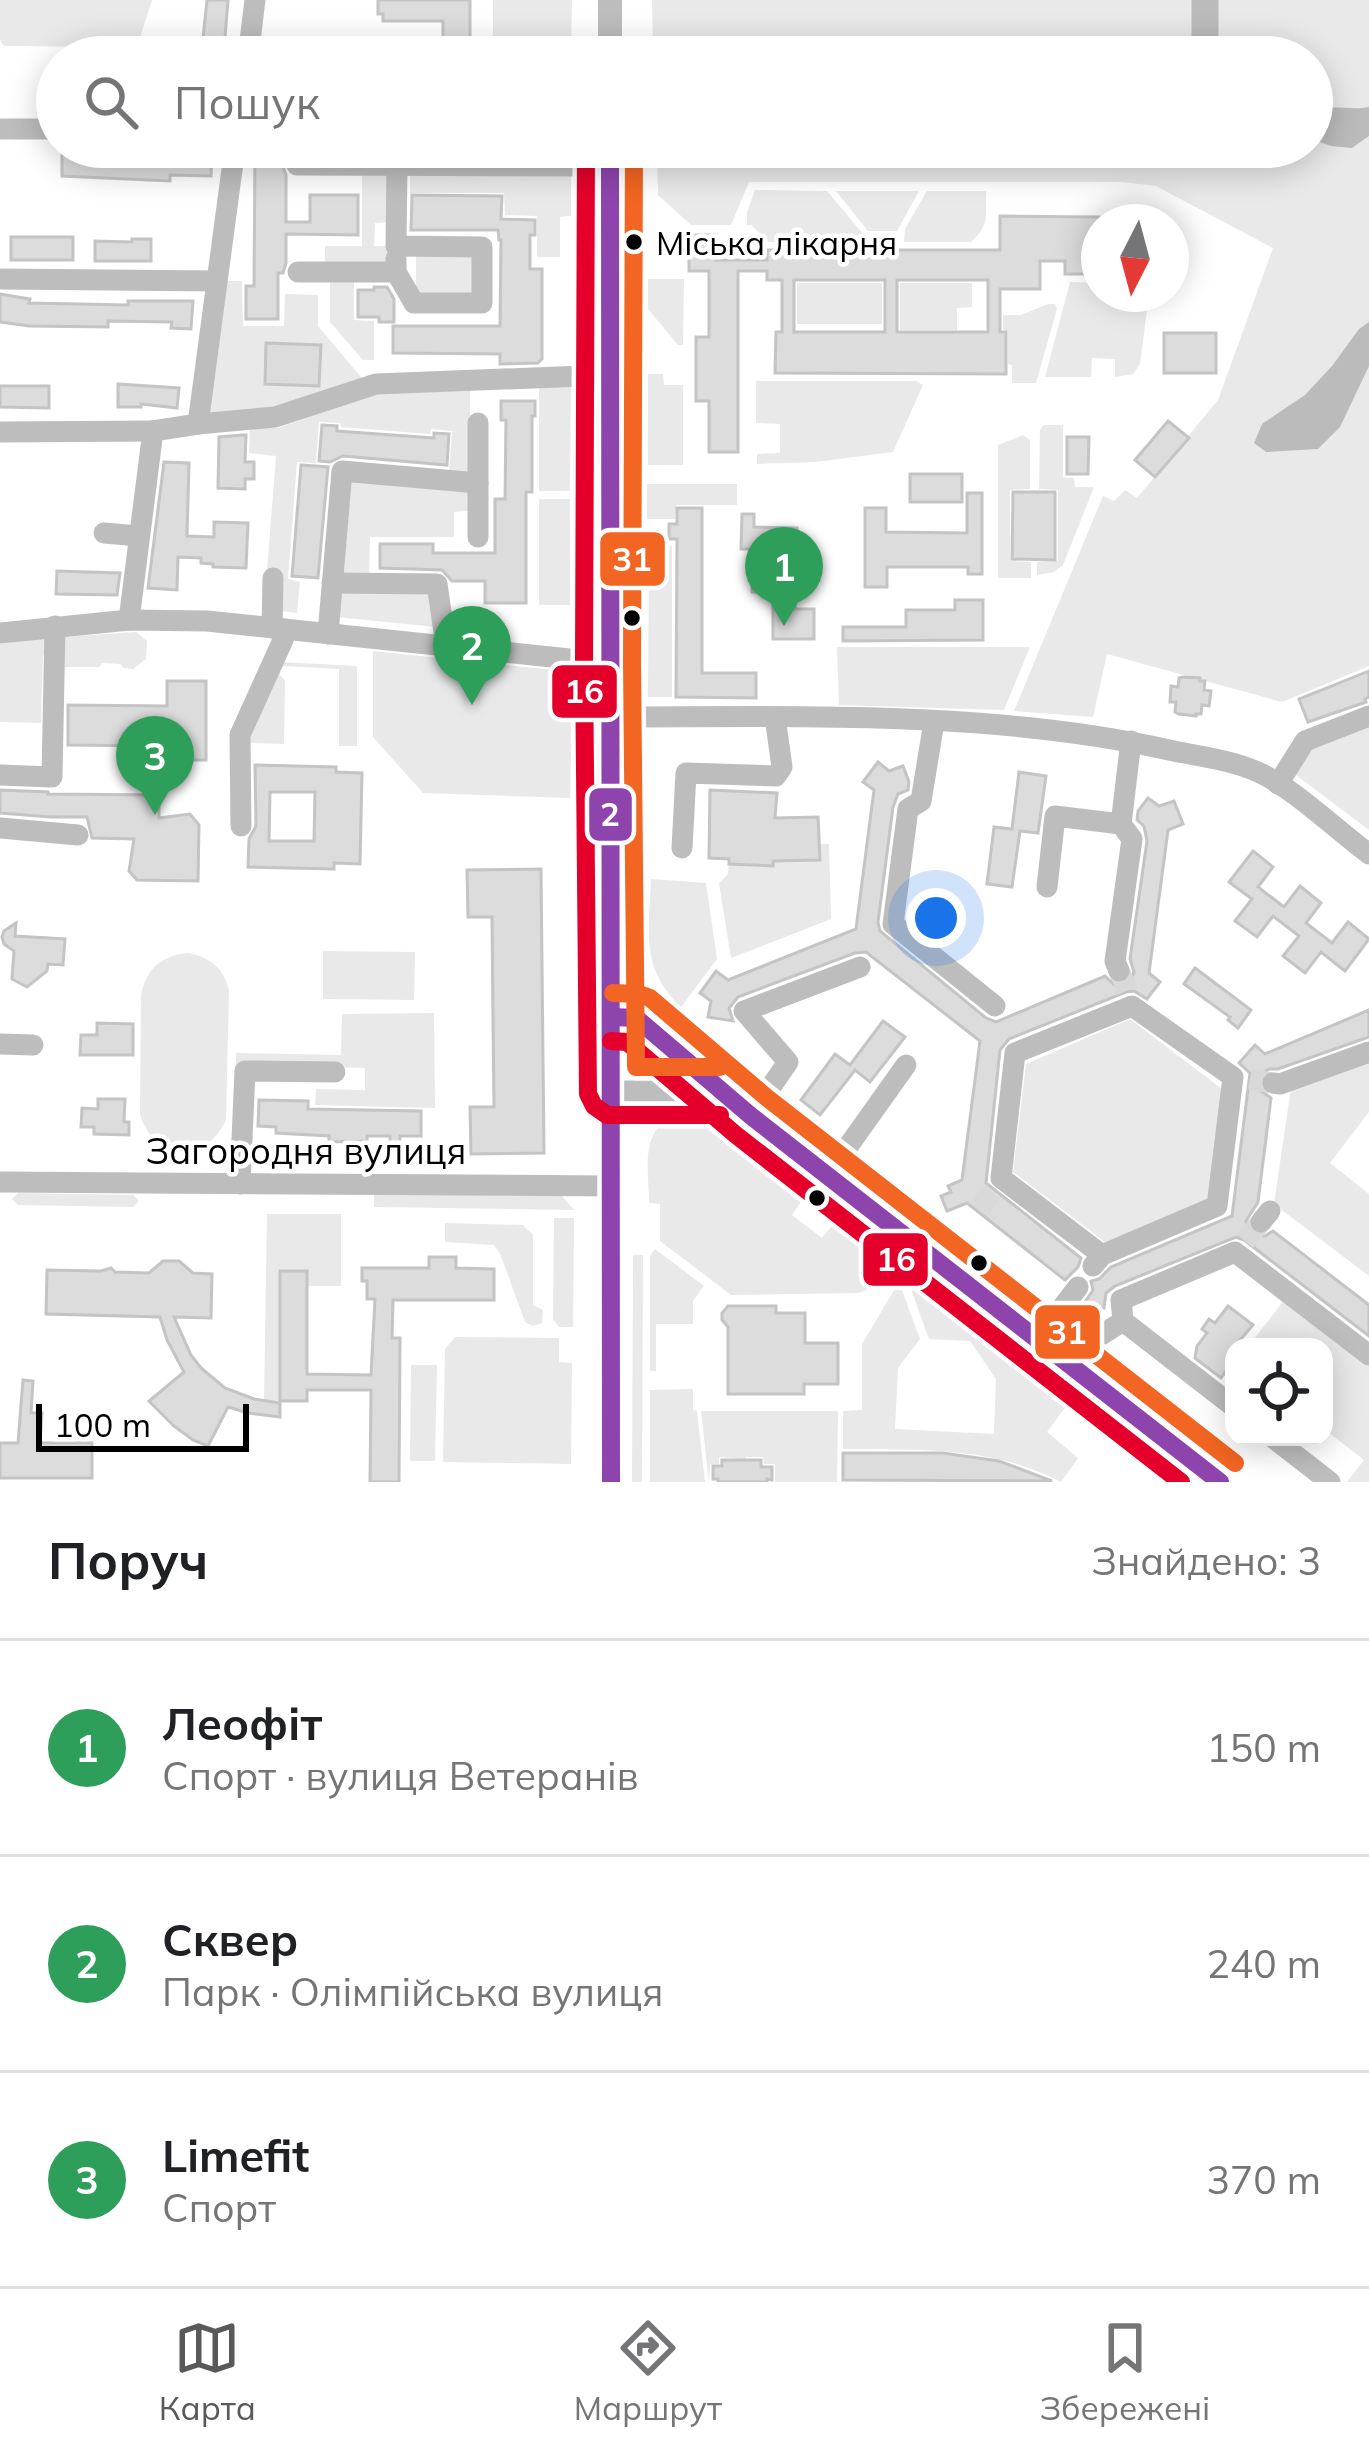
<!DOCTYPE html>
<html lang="uk">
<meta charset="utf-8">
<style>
:root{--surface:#fff;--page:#f6f6f6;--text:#202124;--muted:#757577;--line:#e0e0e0;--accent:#595959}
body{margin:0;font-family:Mulish,sans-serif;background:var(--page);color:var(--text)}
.controls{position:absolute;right:36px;bottom:36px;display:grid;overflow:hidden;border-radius:24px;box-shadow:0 6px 30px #0003}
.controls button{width:108px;height:108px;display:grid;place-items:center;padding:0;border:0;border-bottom:3px solid var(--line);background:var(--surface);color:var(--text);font:60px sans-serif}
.compass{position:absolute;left:1081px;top:204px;width:108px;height:108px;border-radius:50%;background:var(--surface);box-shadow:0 6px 30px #0003;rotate:186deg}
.scale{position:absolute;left:36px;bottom:30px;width:213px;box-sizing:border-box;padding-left:12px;border:6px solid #000;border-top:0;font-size:33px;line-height:42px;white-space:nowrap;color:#000;-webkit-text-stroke:9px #fff;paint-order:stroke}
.you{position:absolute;left:936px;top:918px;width:42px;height:42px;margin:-30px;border:9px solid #fff;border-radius:50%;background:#1a73e8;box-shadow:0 0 0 18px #1a73e833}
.badge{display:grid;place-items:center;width:78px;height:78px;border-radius:50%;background:var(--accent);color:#fff;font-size:39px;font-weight:700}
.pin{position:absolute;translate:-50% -99px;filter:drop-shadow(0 3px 6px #0008)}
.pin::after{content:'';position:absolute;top:63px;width:42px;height:36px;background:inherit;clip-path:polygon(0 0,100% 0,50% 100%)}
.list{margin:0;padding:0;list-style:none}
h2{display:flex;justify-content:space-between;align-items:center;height:156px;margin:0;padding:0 48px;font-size:51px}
h2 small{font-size:39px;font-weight:400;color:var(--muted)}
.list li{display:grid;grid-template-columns:78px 1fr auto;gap:36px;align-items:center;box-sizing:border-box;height:216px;padding:0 48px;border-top:3px solid var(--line)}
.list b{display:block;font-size:45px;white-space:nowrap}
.list p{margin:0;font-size:39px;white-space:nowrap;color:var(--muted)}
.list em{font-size:39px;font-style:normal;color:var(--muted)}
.icon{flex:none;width:66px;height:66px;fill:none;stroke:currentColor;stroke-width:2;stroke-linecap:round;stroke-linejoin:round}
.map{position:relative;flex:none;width:1369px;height:1482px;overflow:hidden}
.search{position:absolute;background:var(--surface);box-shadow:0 6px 30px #0003;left:36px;right:36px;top:36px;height:132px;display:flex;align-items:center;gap:30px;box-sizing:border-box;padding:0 42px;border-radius:66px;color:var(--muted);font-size:45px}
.sheet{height:804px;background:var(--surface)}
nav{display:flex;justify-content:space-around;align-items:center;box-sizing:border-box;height:168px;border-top:3px solid var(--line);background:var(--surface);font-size:33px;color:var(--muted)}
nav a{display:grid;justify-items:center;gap:6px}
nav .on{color:var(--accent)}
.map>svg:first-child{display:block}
.green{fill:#e9e9e9}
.water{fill:#bbb}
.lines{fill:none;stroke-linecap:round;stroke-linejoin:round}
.river{stroke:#bbb;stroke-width:27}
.building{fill:#dcdcdc;stroke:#c4c4c4;stroke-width:3;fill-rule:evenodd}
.minor-tunnel{stroke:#d9d9d9;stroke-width:21;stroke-dasharray:21 10;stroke-linecap:butt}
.minor{stroke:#bdbdbd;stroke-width:21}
.major{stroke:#bdbdbd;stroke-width:24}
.bus-1-casing{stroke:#fff;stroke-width:27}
.bus-2-casing{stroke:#fff;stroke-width:27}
.bus-3-casing{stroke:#fff;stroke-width:27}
.bus-1{stroke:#8e44ad;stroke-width:18}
.bus-2{stroke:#e4002b;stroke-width:18}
.bus-3{stroke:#f26522;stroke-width:18}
.bus-dot{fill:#000;stroke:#fff;stroke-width:4.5}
.labels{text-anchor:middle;stroke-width:9;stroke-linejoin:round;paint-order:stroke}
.bus-label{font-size:33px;fill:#000;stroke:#fff;text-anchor:start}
.street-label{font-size:36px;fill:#000;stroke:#fff}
.line-badge{stroke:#fff;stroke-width:4.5}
.badge-label{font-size:33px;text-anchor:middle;font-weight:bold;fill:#fff}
</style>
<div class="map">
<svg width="1369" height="1482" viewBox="0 0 1369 1482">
<rect width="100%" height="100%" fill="#fff"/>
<!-- green -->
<g class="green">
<path d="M0 0H152L137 47 4 46 0 40Z"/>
<path d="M493 0H572L571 57H493Z"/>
<path d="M652 0H1369V666L1282 702 1107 654 1093 717 1014 711 1103 496 1114 501 1125 490 1137 498 1218 400 1273 248 1156 186 1122 182H749L731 225H691L658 195 657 147H1312V57H653Z"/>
<path d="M303 147H498V159L303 158Z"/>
<path d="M362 169H390V222L375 223 374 246H390V266H325V246H362Z"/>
<path d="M410 172H571V216L560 217V257H537V216L505 215 504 193H410Z"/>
<path d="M755 190 827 191 869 241 769 242 751 225H747V212Z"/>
<path d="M836 191H919L897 231H868Z"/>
<path d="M927 191H986C986 215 990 225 971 242H904L905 229Z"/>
<rect x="416" y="253" width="58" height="41"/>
<path d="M330 278H354V320L374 321V360H363L330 322Z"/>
<path d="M648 279H684L683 345H678L648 309Z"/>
<path d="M223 281H242L243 326H284L285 294 318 295V326L365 382 275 411 205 417Z"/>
<path d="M1070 282 1099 283V294L1149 295 1140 364 1133 374 1115 377V359L1092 358 1091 377H1045Z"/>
<rect x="797" y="283" width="85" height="41"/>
<path d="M900 283H972V307L957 308V330H900Z"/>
<path d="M1048 304H1055L1057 309 1036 383H1012V365L1008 364V331L1003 330V315H1021Z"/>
<path d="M648 374H663L664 385H683V465H648Z"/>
<path d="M756 381H916L923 385 893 452 815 462 757 464V454L780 453V424L756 423Z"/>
<path d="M539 386H571L570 491H539Z"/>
<path d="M470 390V476L449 475 452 431 431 429 430 434 341 427 340 423 319 422 316 463 297 462 288 579 300 582 297 613 264 609 276 456 249 453 250 428H278L379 392Z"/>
<path d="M1044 425H1063V477L1074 478 1075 487H1094L1063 565 1054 572 1037 575V562L1058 561V490L1039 489 1040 430Z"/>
<path d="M1023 435 1030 440V489L1010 490V561L1031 562V578H998V445Z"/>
<path d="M351 479 468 489V511L454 512V537H370L369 577H343Z"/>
<path d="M647 484H737V505H676L675 519H647Z"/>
<rect x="539" y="499" width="31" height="106"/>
<path d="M649 546H672V697H648Z"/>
<path d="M342 588 431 591 436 627 336 617Z"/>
<path d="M136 632 147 641 146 659 133 669 124 668 120 664 102 663 99 667H57L64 637Z"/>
<path d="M45 638 49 653 43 655 41 723 0 722V644Z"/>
<path d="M837 647H1030L1004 710 839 705Z"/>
<path d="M373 651 573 672 570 798 423 793 373 737Z"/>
<path d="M280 662 357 666V746H339V669L282 666Z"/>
<path d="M277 671 285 681 284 744 247 743Z"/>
<path d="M1369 721V830L1292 772 1308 745Z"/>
<path d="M710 842 829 844 831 919 731 958 719 883 728 874 729 860 709 858Z"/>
<path d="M651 879 706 883 717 959 681 1007C640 967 649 932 651 879Z"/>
<path d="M323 951 415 952 414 1000 323 999Z"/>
<path d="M188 953C210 957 223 968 229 990L226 1119C208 1164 153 1161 140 1114L141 995C146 969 162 955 188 953Z"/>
<path d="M434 1013 435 1108 315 1105 316 1089 365 1090V1068L236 1065V1053L341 1055 342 1014Z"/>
<path d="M1130 1019 1222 1089 1210 1201 1105 1242 1013 1172 1026 1064Z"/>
<path d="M1369 1057V1112L1330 1163 1369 1194V1276L1274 1204 1291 1088Z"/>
<path d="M669 1119H691L700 1124 803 1199 792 1215 822 1238 834 1223 892 1269 880 1285 858 1293 731 1295 660 1241V1204L649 1203C649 1174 640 1134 669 1119Z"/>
<path d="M18 1193 133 1195 139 1201 133 1207 18 1205 12 1199Z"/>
<path d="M374 1194 562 1196 574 1210 374 1207Z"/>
<path d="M267 1214H341V1286H307V1271H280V1401L264 1400Z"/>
<path d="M554 1218H574L573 1327H559L553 1319Z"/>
<path d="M445 1223 523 1225 533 1235V1305L543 1310 542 1323 533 1326 525 1322 501 1256 494 1245 445 1242Z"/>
<path d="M655 1249 704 1286 693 1301V1324H656V1371H650V1256Z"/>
<path d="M633 1255H643L642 1482H632Z"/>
<path d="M910 1262 1192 1482H1177L904 1269Z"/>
<path d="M908 1281 1067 1405 1047 1432 1078 1458 1061 1482C994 1446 918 1450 843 1449V1411L862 1410V1344L899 1282 920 1339 898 1368 895 1429 994 1434 996 1379 970 1341 929 1339Z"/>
<path d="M1285 1299 1369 1365V1482H1347L1364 1460 1324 1429V1347H1248Z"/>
<path d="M455 1337 559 1338V1362L572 1363 571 1464 443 1462 445 1349Z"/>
<path d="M1092 1347 1236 1458 1227 1469 1086 1361Z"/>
<path d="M411 1365H437L435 1461H410Z"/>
<path d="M693 1389V1410L697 1411 705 1482H650V1390Z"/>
<path d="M701 1411H838L837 1482H775V1464H764L763 1457H746L745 1459 719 1457V1464H710L709 1482Z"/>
</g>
<!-- water -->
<g class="water">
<path d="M1369 107V136L1352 148 1331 146 1312 139V112C1328 103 1351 111 1369 107Z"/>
<path d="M1369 322V366L1340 427 1318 449 1266 452 1254 443 1262 424 1305 395 1332 366 1359 329Z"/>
</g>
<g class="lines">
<!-- river -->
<path class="river" d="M1205 0V57"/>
</g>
<!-- building -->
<g class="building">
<path d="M207 0H228L224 50 202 48Z"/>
<path d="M378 0H470V57H443V21H383V14H378Z"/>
<path d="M255 147H286L282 164 286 175V222H310V195H358V235L286 234V263L283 273H278V319H246V286H254Z"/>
<path d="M62 152 212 155 211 176 170 175V181L62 176Z"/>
<path d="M412 195 502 196 501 219 535 220V235H530V269H542V359L538 363 500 364V354L393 353V326H500L501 240H499L498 230H411Z"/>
<path d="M1000 216 1099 217V274H1065V261H1040V289H1000V332H1006V374L775 373 776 332H782V280H767V271H738V452H709V401H696V337H709V271H689V235H716V260H767V250H1000ZM794 280H885V332H794ZM897 280H988V332H897Z"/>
<rect x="11" y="237" width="62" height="23"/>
<path d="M132 239H151V261H95V241L132 242Z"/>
<path d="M374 287H387L394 299V322H379V317H358V290H374Z"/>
<path d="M0 294 30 299 29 303 128 305V301H193L191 329 171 328 172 322 108 321V327L29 326 0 322Z"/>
<rect x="1164" y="333" width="52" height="40"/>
<path d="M266 343 321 345 319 386 265 384Z"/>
<path d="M118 384 179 388 177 408 141 404V407H118Z"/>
<path d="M0 386H49V408L0 407Z"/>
<path d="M501 401H535V416H532V492H526V603H485V581H452L442 570 380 568V544H433V553H495V499H505L506 420H501Z"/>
<path d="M1168 421 1189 438 1155 477 1135 460Z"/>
<path d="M322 425 337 426V431L434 438V433L449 434 447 465 343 456 330 462 319 461Z"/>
<path d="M243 435H246L245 462H254V479H245V489L218 488 219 437Z"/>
<path d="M1067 437H1089L1088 474H1067Z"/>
<path d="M164 462 189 463 187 536 214 537V522L248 523 246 568 213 567V564L201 563V558L178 557 177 590 148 588Z"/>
<path d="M301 465 328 467 318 578 292 576Z"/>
<rect x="910" y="474" width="52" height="28"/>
<path d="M1013 492H1055V560L1012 559Z"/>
<path d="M967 493H982V574H968V567H887V587H865V508H886V532L967 533Z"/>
<path d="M677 508H702V673H756V698L676 697 677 539H669V524H677Z"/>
<path d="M742 514H754V527L797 528 795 609H814V639H773V593L752 592 753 549H741Z"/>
<path d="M57 571 120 573 117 595 56 594Z"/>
<path d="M955 600H983V640L843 641V627H906V610H955Z"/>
<path d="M1369 671V697L1365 699 1366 702 1308 722 1299 699Z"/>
<path d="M1183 677 1200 678V681H1205L1204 690 1211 691 1209 706 1202 705 1201 714H1196V716L1179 714 1175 712 1176 702H1170L1171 686 1178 687 1179 678Z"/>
<path d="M167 681H206V760H149V746L68 745V705L167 706Z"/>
<path d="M878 762 889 771 903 766 909 782 908 790 898 794 893 807 878 922 880 931 986 1018 996 1022 1105 976 1116 986 1130 981 1134 972 1130 959 1147 841 1144 826 1137 820 1138 811 1148 798 1159 806 1174 801 1183 824 1168 830 1149 973 1160 982 1147 999 1134 991 1126 992 1009 1039 1000 1050 986 1183 1081 1258 1078 1267 1065 1280 967 1203 947 1211 941 1196 951 1192 948 1186 962 1180 980 1041 866 952 855 953 738 997 729 1008 733 1021 708 1017 711 1001 700 993 716 971 728 980 856 929 874 790 863 782Z"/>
<path d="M255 765 336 767V772L362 773 360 864 334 863V869L248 867 249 839 256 826ZM270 792H315L314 841H269Z"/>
<path d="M1019 772 1046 776 1038 833 1020 831 1012 887 987 884 994 827 1012 829Z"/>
<path d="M0 790 48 792V794L159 795V818L190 814 199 825 198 881 137 880 129 871 134 839 92 838 87 817H50L0 813Z"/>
<path d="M710 790 777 793 775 818 818 817 820 860 773 861V866L729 864V859L709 858Z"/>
<path d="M1253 851 1273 867 1258 887 1284 907 1300 886 1321 903 1306 923 1332 943 1348 922 1369 939 1345 971 1321 952 1305 973 1283 956 1299 936 1273 916 1257 937 1235 921 1252 899 1229 882Z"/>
<path d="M541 869 544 1153 471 1154 470 1107H494L493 1019 492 917H468L467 870Z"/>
<path d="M16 923 15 936 65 939 63 965 48 964 47 971 27 987 12 979 14 951 4 944 2 937 4 931Z"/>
<path d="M1195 968 1251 1010 1238 1028 1228 1020 1230 1017 1184 984Z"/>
<path d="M1369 1010V1037L1278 1069H1269L1261 1075 1260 1090 1271 1098 1258 1202 1246 1221 1252 1234 1265 1236 1273 1231 1369 1305V1336L1244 1240 1236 1237 1115 1286 1106 1293 1104 1308 1083 1305 1093 1290 1091 1281 1099 1279 1111 1267 1232 1216 1250 1073 1239 1063 1255 1045 1265 1054Z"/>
<path d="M883 1021 905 1037 870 1082 855 1070 820 1115 801 1100 835 1054 850 1065Z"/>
<path d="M97 1023 133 1024V1055H80L81 1035H97Z"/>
<path d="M98 1099H125L124 1122H129V1135L94 1134V1127H81L82 1108 98 1109Z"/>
<path d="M259 1100 308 1101V1109L421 1111V1136H400L399 1159H389L390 1136H367V1141L329 1142V1136L276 1133V1127L258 1126Z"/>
<path d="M429 1257H456V1268L494 1269V1300H393L392 1338H400L399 1482H370L371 1390H307V1401H280V1271H307V1374L371 1375 375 1299H367V1281H362V1268H429Z"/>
<path d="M163 1261H179L193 1273 212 1274 211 1318 174 1317 191 1355 201 1368 225 1388 254 1399 280 1403V1417L248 1413 228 1407 208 1446 193 1440 174 1426 149 1401 184 1372 167 1340 160 1317 46 1314 47 1270 101 1271 111 1268 115 1272 149 1273Z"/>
<path d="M728 1306H776V1313H805V1343H838V1384H804V1394H728V1327L722 1320V1313Z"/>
<path d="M1228 1306 1253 1325 1234 1347 1229 1356 1234 1361 1221 1378 1195 1358 1197 1346 1207 1333 1202 1329 1209 1319 1215 1323Z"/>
<path d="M23 1380 33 1381 31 1413H42L40 1443H92V1478H0V1443H18Z"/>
<path d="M843 1453H943L999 1461 1052 1481 843 1480Z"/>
<path d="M722 1460H761V1467H772V1480L767 1479V1482H718V1479H713V1466H722Z"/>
</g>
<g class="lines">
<!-- minor-tunnel -->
<g class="minor-tunnel">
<path d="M1119 971 1129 993"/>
<path d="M1250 1079 1273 1083"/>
<path d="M979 1209 994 1189"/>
<path d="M1245 1241 1261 1222"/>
</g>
<!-- minor -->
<g class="minor">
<path d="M248 57 255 0"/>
<path d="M0 129H57"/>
<path d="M297 165 610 166"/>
<path d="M298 272H396V259"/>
<path d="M396 272 414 303H482V247L396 246 397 165"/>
<path d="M0 279 217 281"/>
<path d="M198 424 275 417 376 384 609 375"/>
<path d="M0 432 153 431"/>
<path d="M104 533 139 536"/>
<path d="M478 537V423"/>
<path d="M332 583 437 584 446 646"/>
<path d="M129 620 153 431 198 424 235 147"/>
<path d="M272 628 273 578"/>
<path d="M0 633 129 620 207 621 608 663"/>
<path d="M328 634 342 471 478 483"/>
<path d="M609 717C791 717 992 710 1169 750 1198 756 1231 760 1258 772 1292 787 1338 831 1369 854"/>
<path d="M934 722 921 801 908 809 893 924 995 1006"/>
<path d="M0 775 52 777 55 626"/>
<path d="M1278 784 1305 741 1369 716"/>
<path d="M241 826 240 735 283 640 284 629"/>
<path d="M0 828 78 835"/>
<path d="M682 848 686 773 776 776 782 767 775 717"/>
<path d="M1047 887 1055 816 1121 824"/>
<path d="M1119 971 1115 961 1132 839 1121 824 1131 741"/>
<path d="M612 1017 636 1018 751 1116 1220 1482"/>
<path d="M0 1044 33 1045"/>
<path d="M1273 1083 1280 1084 1369 1052"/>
<path d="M612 1091H720"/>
<path d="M751 1116 788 1062 744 1011 860 967"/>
<path d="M827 1176 906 1065"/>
<path d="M0 1182 612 1186"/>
<path d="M240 1184 245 1071 335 1072"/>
<path d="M1261 1222 1270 1211"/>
<path d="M1093 1266 1102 1255 1217 1206 1233 1077 1132 1006 1015 1053 1001 1178 1102 1255"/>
<path d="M1123 1321 1234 1407"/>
<path d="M1038 1339 1078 1287"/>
<path d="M1072 1366 1092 1341 1123 1321 1121 1300 1235 1252 1369 1355"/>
<path d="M1272 1437 1330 1482"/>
</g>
<!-- major -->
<g class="major">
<path d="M610 57V0"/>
<path d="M610 147 611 1482"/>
</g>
<defs>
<g id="bus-1">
<path d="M610 147 611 1482"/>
<path d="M612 1017 636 1018 751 1116 1220 1482"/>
</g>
<g id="bus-2">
<path d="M586 147 584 663 588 1094 594 1106 607 1115H720"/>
<path d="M611 1041 627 1042 736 1135 1181 1482"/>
</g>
<g id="bus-3">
<path d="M634 147 632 663 636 1067H720"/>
<path d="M613 993 639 994 650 998 766 1097 1235 1463"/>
</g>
</defs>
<!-- bus-1 casing -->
<use href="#bus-1" class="bus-1-casing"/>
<!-- bus-2 casing -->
<use href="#bus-2" class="bus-2-casing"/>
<!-- bus-3 casing -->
<use href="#bus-3" class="bus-3-casing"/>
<!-- bus-1 -->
<use href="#bus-1" class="bus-1"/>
<!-- bus-2 -->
<use href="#bus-2" class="bus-2"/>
<!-- bus-3 -->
<use href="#bus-3" class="bus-3"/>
</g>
<!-- markers -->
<g class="bus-dot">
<circle cx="634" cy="242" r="10"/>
<circle cx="632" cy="618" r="10"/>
<circle cx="817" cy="1198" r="10"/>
<circle cx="979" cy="1263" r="10"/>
</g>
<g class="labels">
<!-- bus labels -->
<g class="bus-label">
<text x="656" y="255">Міська лікарня</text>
</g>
<!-- street labels -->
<g class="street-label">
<text x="306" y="1164">Загородня вулиця</text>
</g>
</g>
<g class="line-badge">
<rect x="598" y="530" width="69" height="58" rx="12" fill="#f26522"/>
<rect x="550" y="663" width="69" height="57" rx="12" fill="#e4002b"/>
<rect x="587" y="786" width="47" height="57" rx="12" fill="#8e44ad"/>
<rect x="861" y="1231" width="69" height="57" rx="12" fill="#e4002b"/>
<rect x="1033" y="1303" width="69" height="58" rx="12" fill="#f26522"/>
</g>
<g class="badge-label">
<text x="632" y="571">31</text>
<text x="584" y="703">16</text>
<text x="610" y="826">2</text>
<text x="896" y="1271">16</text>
<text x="1067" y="1344">31</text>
</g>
</svg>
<div class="controls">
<button><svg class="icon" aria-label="locate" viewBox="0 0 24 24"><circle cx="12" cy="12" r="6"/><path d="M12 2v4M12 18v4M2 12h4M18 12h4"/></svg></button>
</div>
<svg class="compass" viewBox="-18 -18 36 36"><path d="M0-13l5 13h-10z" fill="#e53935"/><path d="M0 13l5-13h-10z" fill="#757577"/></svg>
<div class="scale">100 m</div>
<div class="you"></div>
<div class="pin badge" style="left:784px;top:626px;background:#2e9e5b">1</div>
<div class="pin badge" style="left:472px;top:705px;background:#2e9e5b">2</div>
<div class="pin badge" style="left:155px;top:815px;background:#2e9e5b">3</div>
<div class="search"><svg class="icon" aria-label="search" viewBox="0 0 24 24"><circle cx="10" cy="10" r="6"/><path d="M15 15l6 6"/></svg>Пошук</div>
</div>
<section class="sheet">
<h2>Поруч<small>Знайдено: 3</small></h2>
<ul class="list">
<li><span class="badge" style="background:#2e9e5b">1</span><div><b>Леофіт</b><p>Спорт · вулиця Ветеранів</p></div><em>150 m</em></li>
<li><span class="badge" style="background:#2e9e5b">2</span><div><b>Сквер</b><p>Парк · Олімпійська вулиця</p></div><em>240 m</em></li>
<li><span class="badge" style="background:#2e9e5b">3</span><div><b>Limefit</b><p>Спорт</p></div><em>370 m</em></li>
</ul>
</section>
<nav>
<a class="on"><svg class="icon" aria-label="map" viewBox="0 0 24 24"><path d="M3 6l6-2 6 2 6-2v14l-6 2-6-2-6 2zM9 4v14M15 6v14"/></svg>Карта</a>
<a><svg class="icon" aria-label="directions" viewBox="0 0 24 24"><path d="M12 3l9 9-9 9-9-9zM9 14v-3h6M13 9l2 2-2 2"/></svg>Маршрут</a>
<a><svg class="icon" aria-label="saved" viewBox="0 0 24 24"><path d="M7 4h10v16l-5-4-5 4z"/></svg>Збережені</a>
</nav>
